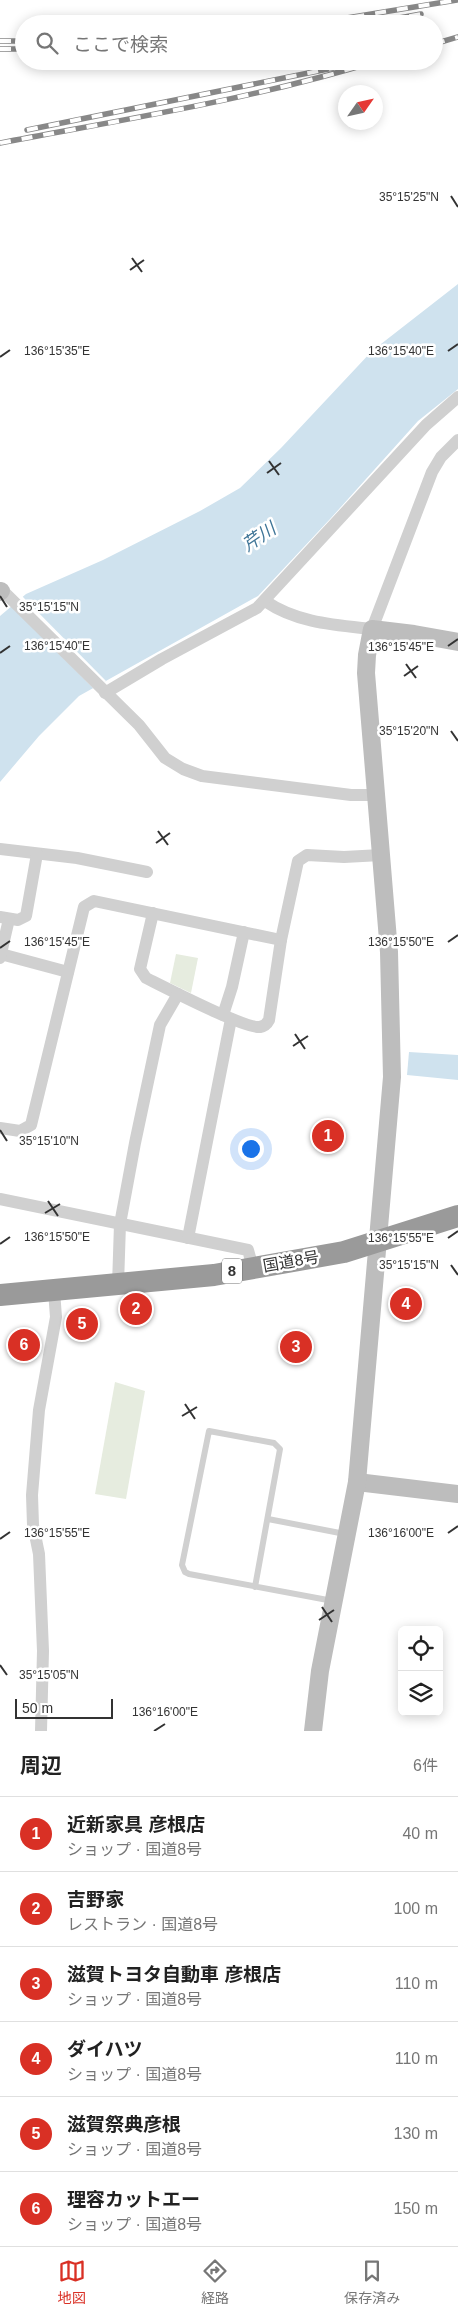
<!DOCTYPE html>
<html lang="ja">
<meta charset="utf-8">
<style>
:root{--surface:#fff;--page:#f2f2f2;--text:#222;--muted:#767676;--line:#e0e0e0;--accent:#d93025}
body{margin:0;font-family:Arial,"Noto Sans JP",sans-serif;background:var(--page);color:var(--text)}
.controls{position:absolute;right:15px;bottom:15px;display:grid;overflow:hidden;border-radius:8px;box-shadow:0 2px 12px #0003}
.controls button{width:45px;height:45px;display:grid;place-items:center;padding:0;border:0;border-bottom:1px solid var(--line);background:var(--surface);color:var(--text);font:25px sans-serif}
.compass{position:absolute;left:338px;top:85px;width:45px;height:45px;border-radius:50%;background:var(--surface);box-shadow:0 2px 12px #0003;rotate:56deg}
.scale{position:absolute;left:15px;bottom:12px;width:98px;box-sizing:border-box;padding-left:5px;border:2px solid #333;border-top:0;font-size:14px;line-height:18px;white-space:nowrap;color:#333;-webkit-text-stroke:4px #fff;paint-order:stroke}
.you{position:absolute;left:250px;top:1148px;width:18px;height:18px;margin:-12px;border:4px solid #fff;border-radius:50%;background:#1a73e8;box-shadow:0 0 0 8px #1a73e833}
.badge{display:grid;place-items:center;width:32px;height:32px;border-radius:50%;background:var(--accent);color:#fff;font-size:16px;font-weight:700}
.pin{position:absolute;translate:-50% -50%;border:2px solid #fff;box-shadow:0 1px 5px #0006}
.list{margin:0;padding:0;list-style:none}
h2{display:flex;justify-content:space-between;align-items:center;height:65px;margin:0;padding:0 20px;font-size:21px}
h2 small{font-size:16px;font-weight:400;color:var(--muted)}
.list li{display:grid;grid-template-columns:32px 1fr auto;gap:15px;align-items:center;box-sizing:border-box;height:75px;padding:0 20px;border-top:1px solid var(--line)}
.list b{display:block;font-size:19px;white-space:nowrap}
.list p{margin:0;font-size:16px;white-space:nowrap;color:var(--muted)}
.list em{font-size:16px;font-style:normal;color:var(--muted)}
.icon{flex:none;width:28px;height:28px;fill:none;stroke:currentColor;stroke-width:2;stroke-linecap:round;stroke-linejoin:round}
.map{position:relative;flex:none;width:458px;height:1731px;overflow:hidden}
.search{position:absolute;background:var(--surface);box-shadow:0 2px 12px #0003;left:15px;right:15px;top:15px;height:55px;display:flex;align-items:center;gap:12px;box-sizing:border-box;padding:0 18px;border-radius:28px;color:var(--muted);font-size:19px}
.sheet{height:515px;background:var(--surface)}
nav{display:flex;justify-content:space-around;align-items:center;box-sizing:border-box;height:70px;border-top:1px solid var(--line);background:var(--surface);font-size:14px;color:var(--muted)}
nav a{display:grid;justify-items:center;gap:2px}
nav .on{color:var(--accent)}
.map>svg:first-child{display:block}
.green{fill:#e6ecdf}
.water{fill:#cfe2ee}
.pier{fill:#fff}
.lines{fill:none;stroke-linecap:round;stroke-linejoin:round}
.lane{stroke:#d0d0d0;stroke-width:6}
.street{stroke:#d0d0d0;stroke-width:12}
.secondary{stroke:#bdbdbd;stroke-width:18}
.highway{stroke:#9a9a9a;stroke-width:22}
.rail-casing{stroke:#888;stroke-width:5.5}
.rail{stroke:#fff;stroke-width:4;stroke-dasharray:11;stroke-linecap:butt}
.ticks{fill:none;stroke:#333;stroke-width:2}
.labels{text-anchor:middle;stroke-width:5;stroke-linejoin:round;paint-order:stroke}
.shield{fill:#fff;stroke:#707070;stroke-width:1}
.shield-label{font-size:15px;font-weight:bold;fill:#333}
.street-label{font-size:16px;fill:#333;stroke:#fff}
.water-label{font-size:18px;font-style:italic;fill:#3f7597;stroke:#fff}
.ticks-label{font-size:12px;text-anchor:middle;fill:#333;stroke:#fff;stroke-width:5;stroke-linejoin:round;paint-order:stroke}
</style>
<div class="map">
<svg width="458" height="1731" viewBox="0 0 458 1731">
<rect width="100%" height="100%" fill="#fff"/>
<!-- green -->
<g class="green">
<path d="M176 954 198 958 191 993 170 983Z"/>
<path d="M115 1382 145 1391 126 1499 95 1494Z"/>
</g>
<!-- water -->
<g class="water">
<path d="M458 284V389L418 421 331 518 258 596 79 696 39 736 0 782V616L26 594 103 560 200 511 240 488 281 448 372 351Z"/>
<path d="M409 1052 458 1055V1080L407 1075Z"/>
</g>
<!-- pier -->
<path class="pier" d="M21 595 106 681 94 689 10 604Z"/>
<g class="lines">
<!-- lane -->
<g class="lane">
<path d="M268 1519 345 1534"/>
<path d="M255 1587 280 1449 274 1443 209 1431 182 1565 185 1572 189 1574 333 1601"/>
</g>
<!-- street -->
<g class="street">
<path d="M0 588 139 725 165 758 183 769 202 776 351 795H376"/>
<path d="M265 601C297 623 335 625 372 629L432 472 441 457 458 440"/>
<path d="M105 693 162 659 257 608 426 425 458 397"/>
<path d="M0 849 77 858 147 872"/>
<path d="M153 913 140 969 146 978C164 987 245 1029 260 1027 265 1026 267 1024 269 1020L281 940 298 861 307 855 344 857 381 855"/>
<path d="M0 917 18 920 26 916 37 854"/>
<path d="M1 954 68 972"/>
<path d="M0 958 9 919"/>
<path d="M223 1015 232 987 244 932"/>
<path d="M0 1128 20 1131 31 1125 84 907 94 901 281 940"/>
<path d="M0 1199 248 1250 253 1268"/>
<path d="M188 1238 231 1019"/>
<path d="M118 1285 120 1224 135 1143 160 1025 178 994"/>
<path d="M41 1731 43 1651 39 1554 33 1525 32 1495 39 1410 56 1317 54 1291"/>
</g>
<!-- secondary -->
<g class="secondary">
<path d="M0 592 1 591"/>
<path d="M357 1482 458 1494"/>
<path d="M313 1731 320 1671 357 1482 392 1077 389 952 366 673 367 655 372 629 414 634 458 642"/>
</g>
<!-- highway -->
<path class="highway" d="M0 1295 214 1275 344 1252 458 1216"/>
<defs>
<g id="rail">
<path d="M310 24 457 0"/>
<path d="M366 24 421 14"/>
<path d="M0 41H24"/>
<path d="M434 44 458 37"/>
<path d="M0 49H24"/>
<path d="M27 130 333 68"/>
<path d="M0 143C126 119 254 99 377 61"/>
</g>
</defs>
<!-- rail casing -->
<use href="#rail" class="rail-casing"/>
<!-- rail -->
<use href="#rail" class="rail"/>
</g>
<!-- ticks -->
<path class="ticks" d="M451 196 458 207M132 258 142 272M130 270 144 260M448 351 458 344M0 357 10 350M269 461 279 475M267 473 281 463M0 596 7 607M448 646 458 639M0 653 10 646M406 664 416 678M404 676 418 666M451 731 458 741M158 831 168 845M156 843 170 833M448 942 458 935M0 948 10 941M295 1034 305 1049M293 1046 308 1036M0 1130 7 1141M48 1201 58 1216M45 1213 60 1204M448 1238 458 1231M0 1244 10 1237M451 1265 458 1275M185 1404 195 1419M182 1416 197 1407M448 1533 458 1526M0 1539 10 1532M322 1607 332 1622M319 1620 334 1610M0 1665 7 1675M154 1731 165 1724"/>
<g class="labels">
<!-- shield labels -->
<rect class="shield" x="222" y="1258.5" width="20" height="25" rx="4"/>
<g class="shield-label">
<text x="232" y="1276">8</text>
</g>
<!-- street labels -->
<g class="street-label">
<text transform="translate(291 1261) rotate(-10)" y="6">国道8号</text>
</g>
<!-- water labels -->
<g class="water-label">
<text transform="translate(259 537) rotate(-34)" y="6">芹川</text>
</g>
</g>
<g class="ticks-label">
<text x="409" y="201">35°15'25"N</text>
<text x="57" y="355">136°15'35"E</text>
<text x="401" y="355">136°15'40"E</text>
<text x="49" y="611">35°15'15"N</text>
<text x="57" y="650">136°15'40"E</text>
<text x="401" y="651">136°15'45"E</text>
<text x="409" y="735">35°15'20"N</text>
<text x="57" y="946">136°15'45"E</text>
<text x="401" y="946">136°15'50"E</text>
<text x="49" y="1145">35°15'10"N</text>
<text x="57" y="1241">136°15'50"E</text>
<text x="401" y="1242">136°15'55"E</text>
<text x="409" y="1269">35°15'15"N</text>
<text x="57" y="1537">136°15'55"E</text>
<text x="401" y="1537">136°16'00"E</text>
<text x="49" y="1679">35°15'05"N</text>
<text x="165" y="1716">136°16'00"E</text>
</g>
</svg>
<div class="controls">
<button><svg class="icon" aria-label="locate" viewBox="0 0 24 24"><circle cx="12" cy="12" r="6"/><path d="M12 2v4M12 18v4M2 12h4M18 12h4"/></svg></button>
<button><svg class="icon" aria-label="layers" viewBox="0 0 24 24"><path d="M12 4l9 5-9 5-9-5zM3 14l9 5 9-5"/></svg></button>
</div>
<svg class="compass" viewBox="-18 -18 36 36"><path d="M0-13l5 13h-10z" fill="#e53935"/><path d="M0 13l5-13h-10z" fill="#767676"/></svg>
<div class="scale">50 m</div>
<div class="you"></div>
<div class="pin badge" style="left:328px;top:1136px">1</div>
<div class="pin badge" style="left:136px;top:1309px">2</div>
<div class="pin badge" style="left:296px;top:1347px">3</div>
<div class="pin badge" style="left:406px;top:1304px">4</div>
<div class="pin badge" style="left:82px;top:1324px">5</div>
<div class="pin badge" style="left:24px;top:1345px">6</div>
<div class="search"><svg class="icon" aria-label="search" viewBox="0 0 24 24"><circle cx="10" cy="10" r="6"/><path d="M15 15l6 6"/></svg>ここで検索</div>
</div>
<section class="sheet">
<h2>周辺<small>6件</small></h2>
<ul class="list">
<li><span class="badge">1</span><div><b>近新家具 彦根店</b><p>ショップ · 国道8号</p></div><em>40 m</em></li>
<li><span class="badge">2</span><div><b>吉野家</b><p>レストラン · 国道8号</p></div><em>100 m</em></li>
<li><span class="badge">3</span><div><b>滋賀トヨタ自動車 彦根店</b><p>ショップ · 国道8号</p></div><em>110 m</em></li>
<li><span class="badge">4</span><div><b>ダイハツ</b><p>ショップ · 国道8号</p></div><em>110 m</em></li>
<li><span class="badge">5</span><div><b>滋賀祭典彦根</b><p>ショップ · 国道8号</p></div><em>130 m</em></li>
<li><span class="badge">6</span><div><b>理容カットエー</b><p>ショップ · 国道8号</p></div><em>150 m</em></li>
</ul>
</section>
<nav>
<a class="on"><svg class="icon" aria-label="map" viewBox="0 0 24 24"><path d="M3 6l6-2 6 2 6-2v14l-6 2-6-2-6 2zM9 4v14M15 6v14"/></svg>地図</a>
<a><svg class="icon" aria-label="directions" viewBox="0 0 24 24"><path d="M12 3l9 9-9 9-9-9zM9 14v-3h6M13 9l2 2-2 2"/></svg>経路</a>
<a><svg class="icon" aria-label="saved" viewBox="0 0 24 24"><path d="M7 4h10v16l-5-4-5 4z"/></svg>保存済み</a>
</nav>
